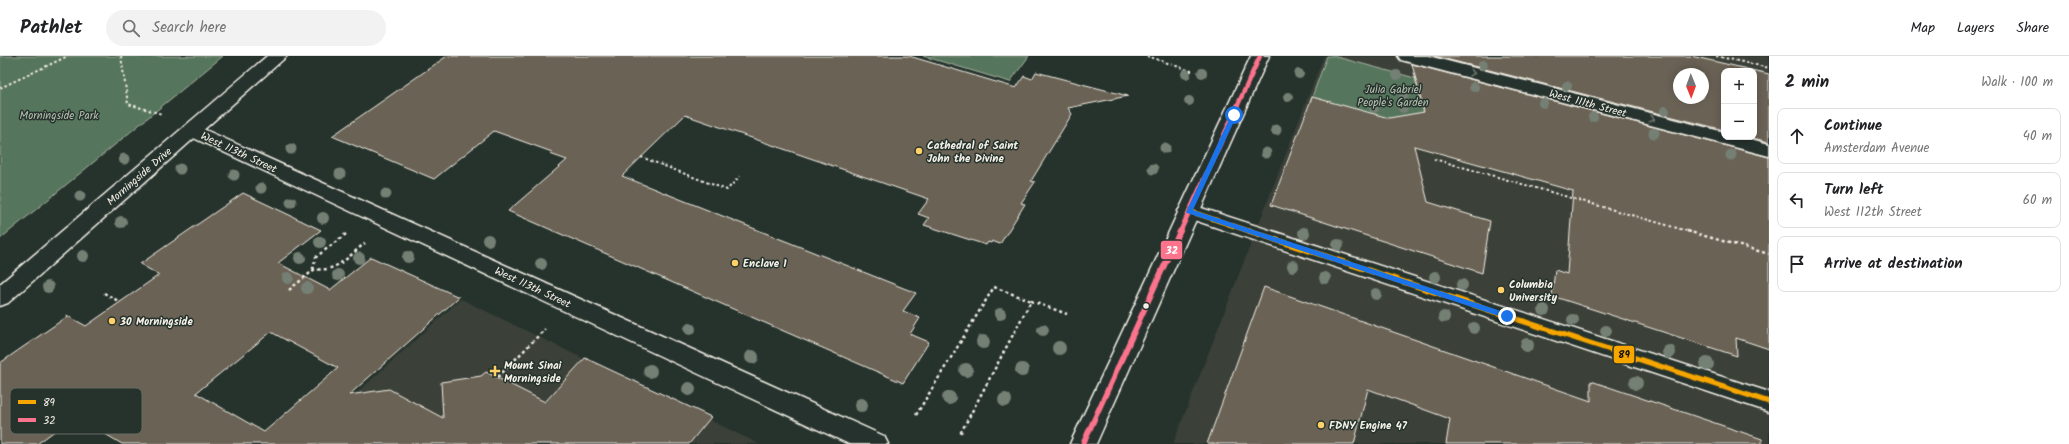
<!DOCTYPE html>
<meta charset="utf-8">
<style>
:root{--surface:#fff;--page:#f2f2f2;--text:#202124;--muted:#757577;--line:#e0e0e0}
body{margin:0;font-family:Kalam,sans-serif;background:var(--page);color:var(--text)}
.controls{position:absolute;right:12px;top:12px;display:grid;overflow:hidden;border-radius:8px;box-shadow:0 2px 10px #0003}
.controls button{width:36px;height:36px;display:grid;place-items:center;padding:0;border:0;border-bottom:1px solid var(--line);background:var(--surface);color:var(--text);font:20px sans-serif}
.compass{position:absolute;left:1673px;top:12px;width:36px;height:36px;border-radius:50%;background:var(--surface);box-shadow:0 2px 10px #0003;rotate:179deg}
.stop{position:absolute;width:12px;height:12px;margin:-9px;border:3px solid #1a73e8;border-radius:50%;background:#fff}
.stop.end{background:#1a73e8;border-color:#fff;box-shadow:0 1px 4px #0008}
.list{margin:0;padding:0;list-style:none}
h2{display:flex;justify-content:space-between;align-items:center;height:52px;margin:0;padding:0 16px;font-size:17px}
h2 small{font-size:13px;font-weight:400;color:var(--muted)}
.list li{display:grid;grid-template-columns:26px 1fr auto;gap:12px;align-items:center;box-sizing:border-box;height:56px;margin:0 8px 8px;padding:0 8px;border:1px solid var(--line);border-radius:8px}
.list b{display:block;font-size:15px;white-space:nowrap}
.list p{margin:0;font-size:13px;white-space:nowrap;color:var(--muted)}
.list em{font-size:13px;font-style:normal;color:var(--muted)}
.icon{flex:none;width:22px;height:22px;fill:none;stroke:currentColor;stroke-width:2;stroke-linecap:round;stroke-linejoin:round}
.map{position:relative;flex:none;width:1769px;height:388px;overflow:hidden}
header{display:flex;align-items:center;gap:24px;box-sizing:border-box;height:56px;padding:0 20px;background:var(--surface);border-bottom:1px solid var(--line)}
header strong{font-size:19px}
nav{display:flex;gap:22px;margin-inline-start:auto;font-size:14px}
.search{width:280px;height:36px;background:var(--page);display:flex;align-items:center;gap:10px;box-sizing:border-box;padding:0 14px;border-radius:22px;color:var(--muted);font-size:15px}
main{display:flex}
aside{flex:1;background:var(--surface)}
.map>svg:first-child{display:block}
.built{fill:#3b4139;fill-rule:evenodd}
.green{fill:#57755d;stroke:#a6b3a2}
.building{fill:#6b6254;stroke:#f4f1e8;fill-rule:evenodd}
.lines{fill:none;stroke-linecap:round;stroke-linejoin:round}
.street-casing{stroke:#f4f1e8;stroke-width:3}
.secondary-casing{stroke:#f4f1e8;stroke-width:3}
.path-far1{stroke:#f4f1e8;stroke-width:2;stroke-dasharray:2.5 2.5;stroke-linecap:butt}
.path{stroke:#f4f1e8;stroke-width:2.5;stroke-dasharray:3 3;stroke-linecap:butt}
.street{fill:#26332d;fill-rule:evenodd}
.secondary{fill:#26332d;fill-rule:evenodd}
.bus-1-far1-casing{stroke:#26332d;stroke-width:7}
.bus-1-casing{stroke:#26332d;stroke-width:8}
.bus-2-far1-casing{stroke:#26332d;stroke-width:7}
.bus-2-casing{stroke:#26332d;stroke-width:8}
.bus-1-far1{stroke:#f7a600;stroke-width:4.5}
.bus-1{stroke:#f7a600;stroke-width:5.5}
.bus-2-far1{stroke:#fc738d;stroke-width:4.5}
.bus-2{stroke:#fc738d;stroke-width:5.5}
.tree{fill:#758075}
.oneway{stroke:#6e766e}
.route{fill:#1a73e8}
.poi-dot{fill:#ffd166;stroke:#26332d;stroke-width:1.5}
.bus-dot{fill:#f4f1e8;stroke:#26332d;stroke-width:1.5}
.labels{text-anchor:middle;stroke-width:3;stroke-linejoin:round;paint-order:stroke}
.park-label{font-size:11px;fill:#b5bfb0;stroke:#26332d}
.street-label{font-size:11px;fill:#f4f1e8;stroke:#26332d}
.poi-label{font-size:11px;font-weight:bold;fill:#f4f1e8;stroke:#26332d;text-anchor:start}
.key{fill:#26332d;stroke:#646c65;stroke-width:1}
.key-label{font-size:11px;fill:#f4f1e8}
.line-badge{stroke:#26332d;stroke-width:1.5}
.badge-label{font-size:11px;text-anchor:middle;font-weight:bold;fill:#fff}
.pale-badge-label{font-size:11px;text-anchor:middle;font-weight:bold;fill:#111}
</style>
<header>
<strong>Pathlet</strong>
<div class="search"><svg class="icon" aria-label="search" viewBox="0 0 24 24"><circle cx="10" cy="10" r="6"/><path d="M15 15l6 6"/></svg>Search here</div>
<nav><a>Map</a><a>Layers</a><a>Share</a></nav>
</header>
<main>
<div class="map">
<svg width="1769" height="388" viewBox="0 0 1769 388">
<rect width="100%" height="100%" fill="#26332d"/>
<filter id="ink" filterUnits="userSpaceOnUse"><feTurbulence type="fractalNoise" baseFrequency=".025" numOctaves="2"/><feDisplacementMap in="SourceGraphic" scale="8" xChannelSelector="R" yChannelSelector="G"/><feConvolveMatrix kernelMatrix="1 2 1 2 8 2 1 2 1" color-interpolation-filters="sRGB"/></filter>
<g filter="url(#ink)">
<!-- built -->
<g class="built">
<path d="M1324 0H1769V388H1173ZM1724 15H1754V81H1724ZM1679 18H1703V42H1679Z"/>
<path d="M461 243 759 388H300Z"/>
</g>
<!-- green -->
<g class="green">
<path d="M0 0H223L0 183Z"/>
<path d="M923 0H1029L1010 26Z"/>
<path d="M1327 0H1333L1415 22 1428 74 1312 41Z"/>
</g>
<!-- building -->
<g class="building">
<path d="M447 0H909L1016 32 1024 20 1032 23 1036 16 1128 40 1068 52 1072 58 1031 125 1035 126 1021 147 1025 148 1000 188 992 185 991 187 988 186 986 189 924 169 929 162 918 158 929 143 685 59 622 120 916 237 903 255 920 262 910 278 929 286 903 327 508 155 567 104 550 98 552 96 494 75 434 123 332 80Z"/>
<path d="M1434 0H1691L1769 18V86L1749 81H1754V15H1724V74ZM1679 18H1703V42H1679Z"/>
<path d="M1412 8 1769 101V293L1736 282 1737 300 1552 240 1555 214 1567 218 1573 135 1510 117 1414 90 1428 146 1490 165 1482 217 1271 149 1312 41 1389 62 1424 56Z"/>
<path d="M243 137 321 174 278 207 330 234 371 201 459 241 349 339 389 333 443 362 441 326 481 320 486 316 545 346 585 302 711 361 689 388H122L75 360 37 388H0V307L68 260 86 270 159 219 140 208ZM271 276 338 312 264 376 196 337Z"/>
<path d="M1264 231 1591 345V325L1762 383V388H1446L1450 363 1368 333 1354 388H1207Z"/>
</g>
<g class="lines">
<defs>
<g id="street">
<path d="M1398 0H1428L1724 76V81H1743L1769 88V100L1401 4Z"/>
<path d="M192 68 884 380 888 388H849L185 78 182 74 185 70Z"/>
<path d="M1189 148 1769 336V356L1182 160 1178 155 1182 150Z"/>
</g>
<g id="secondary">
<path d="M267 0H287L8 247 0 250V228Z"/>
<path d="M1251 0H1269L1096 388H1070Z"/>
</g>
</defs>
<!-- street casing -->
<use href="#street" class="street-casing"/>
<!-- secondary casing -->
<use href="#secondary" class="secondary-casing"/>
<!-- path-far1 -->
<g class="path-far1">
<path d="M121 0 128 48 162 58"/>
<path d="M1147 0 1194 16"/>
<path d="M1716 0 1769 12"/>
<path d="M0 32 68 0"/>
<path d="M641 101 727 134 740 120"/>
<path d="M1434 103 1691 176"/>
</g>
<!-- path -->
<g class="path">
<path d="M1687 175 1769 198"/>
<path d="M346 178 316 201 313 212C334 219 350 199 365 187"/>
<path d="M289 234 315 213"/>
<path d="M104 237 120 246"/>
<path d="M1031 245 1067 258"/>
<path d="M498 321 545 273"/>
<path d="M916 359 994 231 1031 245 960 378"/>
</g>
<!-- street -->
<use href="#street" class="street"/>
<!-- secondary -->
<use href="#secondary" class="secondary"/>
<defs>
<path id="bus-1-far1" d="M1189 155 1252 176"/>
<path id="bus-1" d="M1249 175 1769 346"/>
<path id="bus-2-far1" d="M1180 176 1260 0"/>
<path id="bus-2" d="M1083 388 1180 175"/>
</defs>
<!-- bus-1-far1 casing -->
<use href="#bus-1-far1" class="bus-1-far1-casing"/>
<!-- bus-1 casing -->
<use href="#bus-1" class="bus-1-casing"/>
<!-- bus-2-far1 casing -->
<use href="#bus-2-far1" class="bus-2-far1-casing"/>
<!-- bus-2 casing -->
<use href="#bus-2" class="bus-2-casing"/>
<!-- bus-1-far1 -->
<use href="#bus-1-far1" class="bus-1-far1"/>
<!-- bus-1 -->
<use href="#bus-1" class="bus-1"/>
<!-- bus-2-far1 -->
<use href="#bus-2-far1" class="bus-2-far1"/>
<!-- bus-2 -->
<use href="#bus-2" class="bus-2"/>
</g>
<!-- trees -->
<g class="tree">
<circle cx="1483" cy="9" r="5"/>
<circle cx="1202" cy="17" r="5"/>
<circle cx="1186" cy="18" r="5"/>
<circle cx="1299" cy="18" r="5"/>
<circle cx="1397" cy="19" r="5"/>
<circle cx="1567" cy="30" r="5"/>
<circle cx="1474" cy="31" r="5"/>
<circle cx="1404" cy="39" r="5"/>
<circle cx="1288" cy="41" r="5"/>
<circle cx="1189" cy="45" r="5"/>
<circle cx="1543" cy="47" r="5"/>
<circle cx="1374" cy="52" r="5"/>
<circle cx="1403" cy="52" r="5"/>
<circle cx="1665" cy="55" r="5"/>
<circle cx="1593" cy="61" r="5"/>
<circle cx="1276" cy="74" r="5.5"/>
<circle cx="1654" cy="77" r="5.5"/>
<circle cx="1165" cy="92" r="5.5"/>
<circle cx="291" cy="93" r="5.5"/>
<circle cx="1266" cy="97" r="5.5"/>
<circle cx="1731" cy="99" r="5.5"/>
<circle cx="124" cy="103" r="5.5"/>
<circle cx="180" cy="113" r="5.5"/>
<circle cx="1153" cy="113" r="5.5"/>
<circle cx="340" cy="118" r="5.5"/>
<circle cx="234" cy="119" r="5.5"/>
<circle cx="261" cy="132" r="5.5"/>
<circle cx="386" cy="138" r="5.5"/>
<circle cx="80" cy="140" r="5.5"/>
<circle cx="291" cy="146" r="5.5"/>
<circle cx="323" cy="162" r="6"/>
<circle cx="121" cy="166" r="6"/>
<circle cx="1304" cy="177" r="6"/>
<circle cx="488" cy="184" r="6"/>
<circle cx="320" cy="186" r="6"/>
<circle cx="1338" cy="189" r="6"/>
<circle cx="83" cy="200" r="6"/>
<circle cx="408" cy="201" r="6"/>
<circle cx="300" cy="202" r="6"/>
<circle cx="359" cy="202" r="6"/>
<circle cx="541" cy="208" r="6"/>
<circle cx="1293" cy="210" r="6"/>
<circle cx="338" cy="219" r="6"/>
<circle cx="1435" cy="221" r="6"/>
<circle cx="288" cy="222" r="6"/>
<circle cx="1325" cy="222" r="6"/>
<circle cx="1462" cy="229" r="6"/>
<circle cx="48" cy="231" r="6"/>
<circle cx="307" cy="232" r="6"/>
<circle cx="1376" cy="238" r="6"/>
<circle cx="1544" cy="254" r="6"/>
<circle cx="1000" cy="258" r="6"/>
<circle cx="1444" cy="261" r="6"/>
<circle cx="1573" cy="264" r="6"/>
<circle cx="1474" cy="272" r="6"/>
<circle cx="690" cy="273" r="6"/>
<circle cx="1043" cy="274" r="6"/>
<circle cx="1606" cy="275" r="6"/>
<circle cx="983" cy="286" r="7"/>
<circle cx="1527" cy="289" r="7"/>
<circle cx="1059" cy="292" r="7"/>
<circle cx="1669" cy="296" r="7"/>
<circle cx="752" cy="301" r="7"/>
<circle cx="1707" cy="308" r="7"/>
<circle cx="966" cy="314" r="7"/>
<circle cx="1022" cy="314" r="7"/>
<circle cx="650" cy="315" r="7"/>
<circle cx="1636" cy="327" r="7"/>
<circle cx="689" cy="333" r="7"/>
<circle cx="949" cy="342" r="7"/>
<circle cx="1005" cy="344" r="7"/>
<circle cx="861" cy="349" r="7"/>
</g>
<!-- one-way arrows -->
<defs><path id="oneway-chevron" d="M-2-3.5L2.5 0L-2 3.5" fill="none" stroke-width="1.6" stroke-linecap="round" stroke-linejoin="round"/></defs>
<g class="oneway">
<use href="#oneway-chevron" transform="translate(1472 17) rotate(14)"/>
<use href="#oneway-chevron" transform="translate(1652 63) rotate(15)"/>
</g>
</g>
<!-- route -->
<path class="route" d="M1232 57 1237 59 1193 154 1510 258V262H1505L1187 157 1186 156Z"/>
<!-- markers -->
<g class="poi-dot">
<circle cx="919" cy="95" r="4"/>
<circle cx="735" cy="207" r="4"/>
<circle cx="1501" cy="234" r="4"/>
<circle cx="112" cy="265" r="4"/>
<path d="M493 309h4v4h4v4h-4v4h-4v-4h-4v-4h4z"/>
<circle cx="1321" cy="369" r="4"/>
</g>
<circle class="bus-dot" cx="1146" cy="250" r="3.5"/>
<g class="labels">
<!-- park labels -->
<g class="park-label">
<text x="1393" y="37">Julia Gabriel<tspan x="1393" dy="13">People's Garden</tspan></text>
<text x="59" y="63">Morningside Park</text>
</g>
<!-- street labels -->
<g class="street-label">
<text transform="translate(1588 47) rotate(15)" y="4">West 111th Street</text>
<text transform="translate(239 96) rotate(25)" y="4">West 113th Street</text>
<text transform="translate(139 120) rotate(-41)" y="4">Morningside Drive</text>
<text transform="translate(533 231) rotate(25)" y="4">West 113th Street</text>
</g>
<!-- poi labels -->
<g class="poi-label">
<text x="927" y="93">Cathedral of Saint<tspan x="927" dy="13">John the Divine</tspan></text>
<text x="743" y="211">Enclave 1</text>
<text x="1509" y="232">Columbia<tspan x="1509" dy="13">University</tspan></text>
<text x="120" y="269">30 Morningside</text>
<text x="504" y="313">Mount Sinai<tspan x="504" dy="13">Morningside</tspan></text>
<text x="1329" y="373">FDNY Engine 47</text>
</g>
</g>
<!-- legend -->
<rect x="10" y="332" width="132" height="46" rx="6" class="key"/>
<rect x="18" y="344" width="18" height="4" fill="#f7a600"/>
<rect x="18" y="362" width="18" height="4" fill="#fc738d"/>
<g class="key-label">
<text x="43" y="350">89</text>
<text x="43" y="368">32</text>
</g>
<g class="line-badge">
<rect x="1160" y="184" width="23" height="20" rx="4" fill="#fc738d"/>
<rect x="1613" y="289" width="22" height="19" rx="4" fill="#f7a600"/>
</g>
<g class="badge-label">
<text x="1172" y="198">32</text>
</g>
<g class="pale-badge-label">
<text x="1624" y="302">89</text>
</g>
</svg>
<div class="controls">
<button>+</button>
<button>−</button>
</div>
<svg class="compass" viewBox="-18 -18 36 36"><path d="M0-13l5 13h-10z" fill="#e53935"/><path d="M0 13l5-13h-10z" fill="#757577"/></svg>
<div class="stop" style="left:1234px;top:59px"></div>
<div class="stop end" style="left:1507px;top:260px"></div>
</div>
<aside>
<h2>2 min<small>Walk · 100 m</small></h2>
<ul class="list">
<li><svg class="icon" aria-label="ahead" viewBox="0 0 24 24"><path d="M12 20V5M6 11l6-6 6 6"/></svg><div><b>Continue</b><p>Amsterdam Avenue</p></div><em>40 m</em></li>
<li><svg class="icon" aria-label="left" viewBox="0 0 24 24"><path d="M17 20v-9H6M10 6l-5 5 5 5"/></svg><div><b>Turn left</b><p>West 112th Street</p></div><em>60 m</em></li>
<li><svg class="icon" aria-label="arrive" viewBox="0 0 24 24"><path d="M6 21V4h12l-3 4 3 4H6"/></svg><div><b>Arrive at destination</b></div></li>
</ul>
</aside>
</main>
